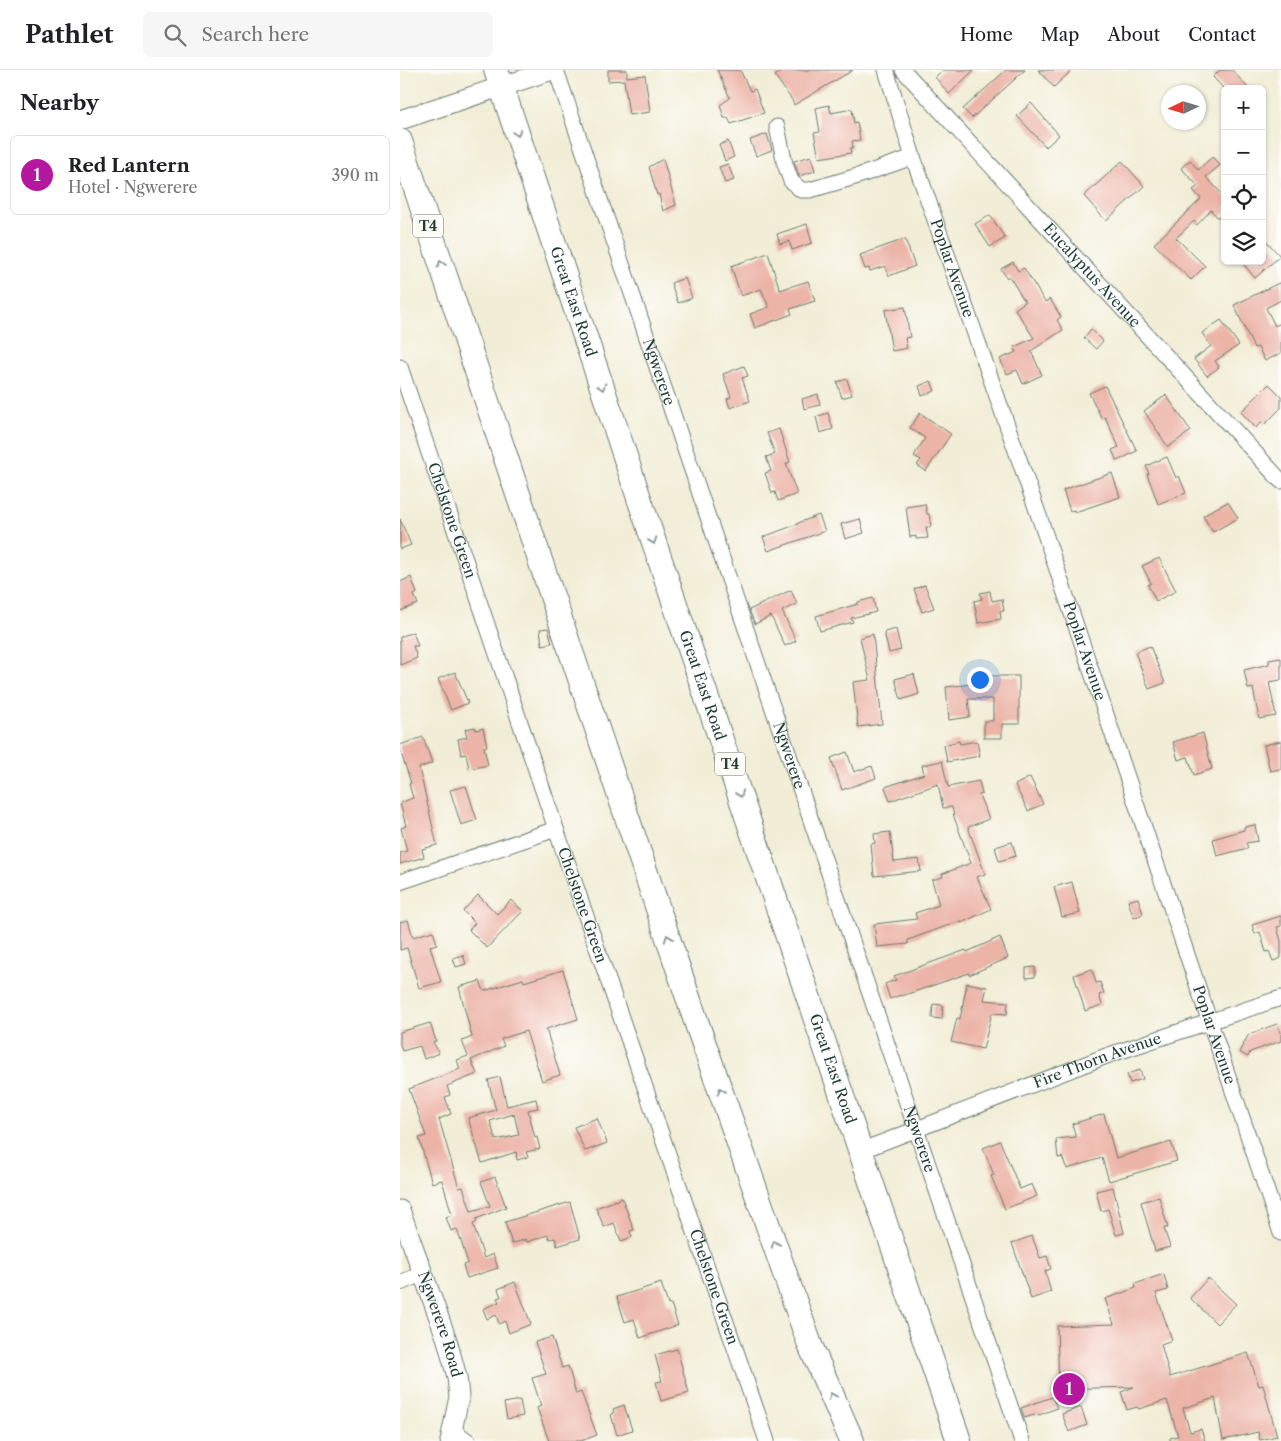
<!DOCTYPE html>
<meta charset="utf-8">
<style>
:root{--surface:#fff;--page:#f6f6f6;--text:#202124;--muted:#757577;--line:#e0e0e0;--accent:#b5179e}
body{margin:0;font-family:"Libre Caslon Text",serif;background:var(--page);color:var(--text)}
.controls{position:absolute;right:15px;top:15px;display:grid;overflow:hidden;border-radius:8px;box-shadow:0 1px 4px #0004}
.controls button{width:45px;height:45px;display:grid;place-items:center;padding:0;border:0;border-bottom:1px solid var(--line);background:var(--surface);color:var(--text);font:25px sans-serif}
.compass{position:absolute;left:761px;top:15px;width:45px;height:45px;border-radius:50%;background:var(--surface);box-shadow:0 1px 4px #0004;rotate:266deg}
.you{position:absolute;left:579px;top:609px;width:18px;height:18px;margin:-12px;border:4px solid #fff;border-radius:50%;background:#1a73e8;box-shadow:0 0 0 8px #1a73e833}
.badge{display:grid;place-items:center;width:32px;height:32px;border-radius:50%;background:var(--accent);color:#fff;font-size:16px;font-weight:700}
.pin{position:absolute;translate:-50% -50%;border:2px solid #fff;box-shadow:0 1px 5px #0006}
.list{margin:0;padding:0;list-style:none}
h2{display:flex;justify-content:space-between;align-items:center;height:65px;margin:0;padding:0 20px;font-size:21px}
h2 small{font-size:16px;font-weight:400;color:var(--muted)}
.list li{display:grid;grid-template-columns:32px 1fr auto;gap:15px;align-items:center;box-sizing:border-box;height:80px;margin:0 10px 10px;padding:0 10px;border:1px solid var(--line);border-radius:8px}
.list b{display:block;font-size:19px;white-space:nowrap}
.list p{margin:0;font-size:16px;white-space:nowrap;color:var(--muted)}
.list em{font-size:16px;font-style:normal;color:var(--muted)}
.icon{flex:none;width:28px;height:28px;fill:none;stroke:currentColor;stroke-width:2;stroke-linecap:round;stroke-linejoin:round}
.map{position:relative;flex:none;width:881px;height:1371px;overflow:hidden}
header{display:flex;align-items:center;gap:30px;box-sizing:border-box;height:70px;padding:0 25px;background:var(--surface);border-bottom:1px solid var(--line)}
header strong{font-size:24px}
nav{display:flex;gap:28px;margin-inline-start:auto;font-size:18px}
.search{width:350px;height:45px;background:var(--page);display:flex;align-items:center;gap:12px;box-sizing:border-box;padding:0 18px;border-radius:8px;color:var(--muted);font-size:19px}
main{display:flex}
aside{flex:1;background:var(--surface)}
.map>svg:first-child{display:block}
.building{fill:#ecb3a7;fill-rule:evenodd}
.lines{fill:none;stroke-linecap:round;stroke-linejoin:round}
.minor-casing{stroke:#687b6d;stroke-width:17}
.tertiary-casing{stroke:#687b6d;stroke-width:21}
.primary-casing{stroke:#687b6d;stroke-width:26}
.minor{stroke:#fff;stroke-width:15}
.tertiary{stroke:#fff;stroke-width:19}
.primary{stroke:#fff;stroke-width:24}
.oneway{stroke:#8f9e9a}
.labels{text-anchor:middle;stroke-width:5;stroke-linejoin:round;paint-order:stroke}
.shield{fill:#fdfcf7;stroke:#62766e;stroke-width:1}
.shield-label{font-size:14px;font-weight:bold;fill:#1f3d34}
.street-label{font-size:15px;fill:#1f3d34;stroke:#fdfcf7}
</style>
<header>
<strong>Pathlet</strong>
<div class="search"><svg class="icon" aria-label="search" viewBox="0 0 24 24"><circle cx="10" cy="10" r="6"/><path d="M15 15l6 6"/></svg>Search here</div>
<nav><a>Home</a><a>Map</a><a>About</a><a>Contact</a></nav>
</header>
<main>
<aside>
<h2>Nearby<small></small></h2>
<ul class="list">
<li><span class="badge">1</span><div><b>Red Lantern</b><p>Hotel · Ngwerere</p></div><em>390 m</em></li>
</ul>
</aside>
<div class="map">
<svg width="881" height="1371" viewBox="0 0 881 1371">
<rect width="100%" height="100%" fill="#fdfcf7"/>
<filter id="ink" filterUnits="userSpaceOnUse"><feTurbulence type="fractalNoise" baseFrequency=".02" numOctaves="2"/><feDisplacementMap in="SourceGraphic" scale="10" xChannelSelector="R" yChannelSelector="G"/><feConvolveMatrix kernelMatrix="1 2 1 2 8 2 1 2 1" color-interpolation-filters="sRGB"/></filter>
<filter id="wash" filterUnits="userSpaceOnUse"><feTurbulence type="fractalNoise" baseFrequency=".0096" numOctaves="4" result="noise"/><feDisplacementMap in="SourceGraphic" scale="20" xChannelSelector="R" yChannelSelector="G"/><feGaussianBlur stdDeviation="1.12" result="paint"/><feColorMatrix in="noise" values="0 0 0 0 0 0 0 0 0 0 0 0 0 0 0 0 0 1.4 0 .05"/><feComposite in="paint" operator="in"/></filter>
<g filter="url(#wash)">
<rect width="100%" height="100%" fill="#f1edd6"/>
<g id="blocks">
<!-- building -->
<g class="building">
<path d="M208 0H227V7L245 5 250 42 229 45 224 10 208 11Z"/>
<path d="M317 0H340L350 21 355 19 364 43 331 54 328 48H324L320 35 330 28Z"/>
<path d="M383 0H453L394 35 392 30 375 6Z"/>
<path d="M543 0H574L549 24 535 7Z"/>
<path d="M606 0H625L572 48 563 39Z"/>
<path d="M638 0H672L654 17Z"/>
<path d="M820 0H832L849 19H824L813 7Z"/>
<path d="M631 33 659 65 646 77 617 46Z"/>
<path d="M429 35 431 43 452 39 454 53 457 52 460 70 452 71 453 78H450L451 83 419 88 414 63 420 62 416 38Z"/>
<path d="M367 64 372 80 356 86 350 70Z"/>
<path d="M328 71 334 87 325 91 319 75Z"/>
<path d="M411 86 415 101 399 106 394 91Z"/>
<path d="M812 87 820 95 806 107 825 127V142L818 148 811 140 797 155 794 151 776 168 805 196 791 210 754 174 801 129 793 120 798 116 781 98 790 90 798 100Z"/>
<path d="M263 89 276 135 263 141 259 124 257 125 249 97Z"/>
<path d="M722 91 744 116 706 151 684 126Z"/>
<path d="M328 94 334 110 325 113 319 97Z"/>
<path d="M590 145 605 168 590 177 575 154Z"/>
<path d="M407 154 412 173 392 180 389 171 380 174 377 164Z"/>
<path d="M862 166 880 186 855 208 841 191H862Z"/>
<path d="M505 169 515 196 489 206 485 196 470 201 469 198 465 199 460 185Z"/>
<path d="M368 183 380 220 408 211 415 231 390 239 392 244 355 258 350 244 369 237 361 219 341 226 331 196Z"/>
<path d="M613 192 618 201 624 198 645 232 650 229 661 247 657 250 663 260 631 281 642 305 623 314 617 300 607 304 600 289 616 282 614 277 634 268 615 239 625 232 609 206 607 208 601 199Z"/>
<path d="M285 208 292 228 278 233 271 213Z"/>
<path d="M881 212V230L866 238 875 256 881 253V283L865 291 858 277 854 278 834 235Z"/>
<path d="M505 237 510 267 505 268 507 278 492 281 485 240Z"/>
<path d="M821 250 839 275 815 291 819 297 807 306 794 289 811 276 802 263Z"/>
<path d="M691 259 703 271 696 279 684 268Z"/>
<path d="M344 296 348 306 342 308 350 331 330 338 327 329 331 327 323 304Z"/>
<path d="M447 309 452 325 442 328 437 312Z"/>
<path d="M531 311 535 321 522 326 519 316Z"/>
<path d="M869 314 881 326V338L864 355 861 352 856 358 841 342Z"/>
<path d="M705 316 737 381 717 391 712 380 719 377 705 347 702 349 689 323Z"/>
<path d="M418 324 420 335 404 339 402 329Z"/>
<path d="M766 325 791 361 768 377 744 341Z"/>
<path d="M428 343 433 359 420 363 416 347Z"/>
<path d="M520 343 551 364 526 401 517 395 521 390 514 386 525 368 510 358Z"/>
<path d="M379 359 390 392 386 394 397 424 378 431 375 422 372 423 365 403 371 401 366 387 375 384 367 363Z"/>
<path d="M767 387 776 408 779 406 786 423 758 434 747 404H749L746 396Z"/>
<path d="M712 403 720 427 675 442 674 440 670 441 663 420Z"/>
<path d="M828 432 838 448 813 462 803 446 808 443V442Z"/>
<path d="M525 434 527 444H529L531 457H526L528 468 516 469V466L510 467 506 437Z"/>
<path d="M419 445 425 461 368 481 363 467 398 454V453Z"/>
<path d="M0 449 11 475 0 479Z"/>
<path d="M460 449 464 463 445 469 441 454Z"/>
<path d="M759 488 776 521 756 531 748 515 751 513 742 496Z"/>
<path d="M11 507 17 523 14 525 18 534 0 541V512Z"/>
<path d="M525 515 534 538 522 542 514 519Z"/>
<path d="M391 520 397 534 382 541 396 571 385 576 371 546 355 554 349 540Z"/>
<path d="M590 521 592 531 602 529 604 541H600L601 549 578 553 574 531 582 529 580 523Z"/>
<path d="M473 528 476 542 451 548 453 552 420 561 416 546 458 534V532Z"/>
<path d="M148 558 152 573 142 575 140 559Z"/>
<path d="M496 559 501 580 489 583 484 562Z"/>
<path d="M13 562 18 576H13L17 588 0 595V567Z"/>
<path d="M473 564 482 654 458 657 453 612 470 610 460 568Z"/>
<path d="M750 576 765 613 749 619 735 582Z"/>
<path d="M881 588V610L869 612 876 646 859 649 853 618 848 619 844 600 869 594V590Z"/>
<path d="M55 602 68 633 51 640 38 609Z"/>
<path d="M514 604 519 624 501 630 495 609Z"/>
<path d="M572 606H619V654H602V668H584V651H593V629H568L570 647 549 650 546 617 572 614Z"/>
<path d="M75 657 76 660 83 658 87 676 84 677 88 695 69 699 66 684 61 685 58 669 67 667 65 659Z"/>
<path d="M803 663 812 699 794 705 788 687 778 690 773 672Z"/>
<path d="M23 667 32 693 19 698 37 775 22 779 24 787 0 794V783L7 781 1 758 6 756 0 733 13 728 9 714 11 713 0 680V675Z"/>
<path d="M559 671 560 674 577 671 580 686 547 692 544 675Z"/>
<path d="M881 671V699L870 701 864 675Z"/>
<path d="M447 682 454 702 472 696 476 708 442 720 431 688Z"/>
<path d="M542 691 548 717 579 711 582 724 579 725 589 749 568 757 585 804 577 807 591 839 561 853 560 851 508 870V874L477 877 474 854 517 849 515 843 539 835 532 810 543 807 542 804 571 793 554 747 552 737 543 738 538 714 490 731 485 717 524 704 522 695Z"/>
<path d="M630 707 643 734 628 741 615 715Z"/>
<path d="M66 716 77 750 61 755 50 720Z"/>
<path d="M855 755 858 771 846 773 848 778 817 786 813 769 844 760V757Z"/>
<path d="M490 762 494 792 519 789 521 801 474 806 471 774 475 773 474 764Z"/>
<path d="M612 772 616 786 599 791 595 777Z"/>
<path d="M672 812 680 843 662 847 654 817Z"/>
<path d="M78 825 97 844 111 830 123 841 87 878 69 860 75 853 63 841Z"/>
<path d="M738 828 743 844 734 848 728 831Z"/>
<path d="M881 846V856L877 857 881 871V888L873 891 869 881 866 882 860 862 855 864 852 855Z"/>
<path d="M8 850 13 867 33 861 37 874 30 876 41 912 19 918 7 878 0 880V852Z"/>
<path d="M600 867 608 888 569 905V903L502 926 501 925 490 929 485 914 496 910 494 906 566 880 567 882Z"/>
<path d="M63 885 66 894 56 897 53 888Z"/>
<path d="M635 897V907L626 908V898Z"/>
<path d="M692 899 696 913 700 912 704 923 699 925 702 935 685 941 674 905Z"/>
<path d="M163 900 178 949 146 959 160 1005 142 1011 126 961 101 969 104 976 71 990 77 1004 47 1016 50 1025 45 1027 51 1044 39 1049 59 1118 63 1117 71 1141 90 1136 81 1112 95 1107 106 1137 76 1149 77 1152 73 1154 84 1188 93 1184 98 1198 67 1208 63 1195 68 1193 57 1159 51 1161 46 1147 52 1145 42 1110 32 1113 19 1068 26 1066 9 1019 60 999 57 990 68 986 62 971 72 967 59 917 80 911 84 921 123 909 124 912Z"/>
<path d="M567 913 587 917 584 930 608 932 607 944 592 943 583 979 551 972 557 948 560 949Z"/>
<path d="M533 934 543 935 542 949 532 948Z"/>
<path d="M30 953 36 971 33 972 39 983 24 989 20 976 2 981 0 975V962Z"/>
<path d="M877 954 881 965V971L850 982 848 987 839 982 849 964Z"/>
<path d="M740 1000 743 1009 730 1013 727 1004Z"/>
<path d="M100 1007 107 1036 136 1029 138 1038 128 1040 135 1068 137 1067 140 1079 126 1082 128 1087 117 1090 116 1082 82 1093 68 1048 96 1040 88 1010ZM114 1044 119 1065 96 1070 90 1051Z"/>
<path d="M704 1044 716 1088 771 1072 777 1091 709 1111 702 1088 667 1099 662 1087 658 1088 656 1069 676 1067 672 1054Z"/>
<path d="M197 1048 207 1073 185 1081 174 1057Z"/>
<path d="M600 1071 620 1119 632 1114 637 1126 605 1139 591 1106 594 1105 583 1078Z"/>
<path d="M713 1117 724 1163 716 1165 708 1139 701 1141 696 1121Z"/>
<path d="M759 1127 768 1158H764L770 1177 755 1181 741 1132Z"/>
<path d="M222 1128 234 1160 230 1161 232 1167 221 1171 214 1153 204 1157 196 1138Z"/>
<path d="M170 1132 180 1169 157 1176 155 1168 149 1169 148 1165 127 1172 126 1169 112 1174 105 1152Z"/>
<path d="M632 1166 640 1188 647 1186 651 1199 645 1201 651 1222 631 1229 612 1173Z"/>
<path d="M764 1204 768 1220 756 1223 772 1270 761 1274 770 1307 848 1283 859 1316 863 1315 877 1366 860 1370 858 1362 823 1370 815 1328 783 1338 790 1362 801 1359 805 1371H770V1368L778 1366 767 1330 739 1339 737 1337 727 1340 721 1322 734 1317 659 1319 657 1256 714 1254 705 1229 736 1218 735 1214Z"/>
<path d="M808 1208 836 1234 817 1254 790 1228Z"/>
<path d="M115 1212 131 1254 109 1263 105 1251 99 1254 96 1245 87 1249 83 1239 99 1232 97 1228 101 1227 98 1219Z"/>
<path d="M261 1213 268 1235 271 1234 278 1255 240 1268 234 1249 225 1252 217 1227Z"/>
<path d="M152 1267 162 1298 168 1296 176 1324 181 1322 197 1365 181 1371H149L137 1338 141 1336 132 1308 146 1304 135 1272Z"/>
<path d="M277 1279 289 1323 261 1331 256 1312 262 1311 255 1285Z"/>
<path d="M652 1327 657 1338 639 1345 638 1344 624 1348 621 1338Z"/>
<path d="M120 1330 123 1346 107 1349 104 1333Z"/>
<path d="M224 1335 232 1360 217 1365 211 1345 214 1343 213 1339Z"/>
<path d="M681 1337 687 1355 669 1362 662 1344Z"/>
</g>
</g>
</g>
<g filter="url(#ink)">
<use href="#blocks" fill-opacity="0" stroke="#687b6d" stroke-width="1"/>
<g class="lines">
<defs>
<g id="minor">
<path id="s1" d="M156 0 622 1371"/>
<path id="s2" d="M486 0 513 87 640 449 881 1163"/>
<path id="s3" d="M503 0 881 411"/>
<path d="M377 57 385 94 391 111 401 120H410L458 106 513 87"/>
<path id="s4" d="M0 297 156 759 367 1371"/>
<path d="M0 812 156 759"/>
<path id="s5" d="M460 1081 709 985 881 928"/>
<path d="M0 1213 22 1204"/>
<path d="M53 1360 68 1371"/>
</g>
<g id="tertiary">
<path d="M0 50 152 0"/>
<path id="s6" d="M0 1140 47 1270 57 1307 59 1327 50 1371"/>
</g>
<g id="primary">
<path id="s7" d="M96 0 240 431 559 1371"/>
<path d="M0 71 141 493 298 957 410 1275 452 1371"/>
</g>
</defs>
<!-- minor casing -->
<use href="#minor" class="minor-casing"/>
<!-- tertiary casing -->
<use href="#tertiary" class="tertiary-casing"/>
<!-- primary casing -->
<use href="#primary" class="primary-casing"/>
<!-- minor -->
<use href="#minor" class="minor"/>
<!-- tertiary -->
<use href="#tertiary" class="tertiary"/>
<!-- primary -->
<use href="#primary" class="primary"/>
</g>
<!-- one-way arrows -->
<defs><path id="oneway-chevron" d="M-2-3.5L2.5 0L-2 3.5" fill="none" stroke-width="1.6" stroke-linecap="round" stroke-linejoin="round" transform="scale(1.25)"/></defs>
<g class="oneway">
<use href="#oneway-chevron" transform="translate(117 63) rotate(72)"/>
<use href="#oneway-chevron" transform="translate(41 194) rotate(-108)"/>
<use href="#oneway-chevron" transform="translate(202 317) rotate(72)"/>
<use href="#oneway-chevron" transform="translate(253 471) rotate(71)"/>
<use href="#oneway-chevron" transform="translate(340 724) rotate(71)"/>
<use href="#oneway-chevron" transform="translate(268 868) rotate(-109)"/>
<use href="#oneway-chevron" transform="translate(321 1021) rotate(-109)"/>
<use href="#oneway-chevron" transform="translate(375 1174) rotate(-109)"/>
<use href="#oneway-chevron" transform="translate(432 1326) rotate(-113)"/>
</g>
</g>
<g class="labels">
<!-- shield labels -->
<g class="shield">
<rect x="13" y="144.5" width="30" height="23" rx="4"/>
<rect x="315" y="682.5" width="30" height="23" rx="4"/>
</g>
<g class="shield-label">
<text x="28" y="161">T4</text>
<text x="330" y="699">T4</text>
</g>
<!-- street labels -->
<g class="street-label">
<text dy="5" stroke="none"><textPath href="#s2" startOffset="209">Poplar Avenue</textPath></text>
<text dy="5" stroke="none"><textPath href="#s3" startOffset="279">Eucalyptus Avenue</textPath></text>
<text dy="5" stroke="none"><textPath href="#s7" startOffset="244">Great East Road</textPath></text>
<text dy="5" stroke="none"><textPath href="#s1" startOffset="319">Ngwerere</textPath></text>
<text dy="5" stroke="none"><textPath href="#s4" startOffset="162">Chelstone Green</textPath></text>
<text dy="5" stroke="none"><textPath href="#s2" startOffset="614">Poplar Avenue</textPath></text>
<text dy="5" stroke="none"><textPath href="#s7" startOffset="649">Great East Road</textPath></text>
<text dy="5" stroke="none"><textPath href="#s1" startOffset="724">Ngwerere</textPath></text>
<text dy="5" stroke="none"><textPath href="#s4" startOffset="568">Chelstone Green</textPath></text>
<text dy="5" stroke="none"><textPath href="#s2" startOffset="1019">Poplar Avenue</textPath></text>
<text dy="5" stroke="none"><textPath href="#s5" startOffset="254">Fire Thorn Avenue</textPath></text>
<text dy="5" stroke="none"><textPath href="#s7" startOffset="1054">Great East Road</textPath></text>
<text dy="5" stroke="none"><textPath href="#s1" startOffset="1129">Ngwerere</textPath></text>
<text dy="5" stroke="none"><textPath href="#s4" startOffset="972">Chelstone Green</textPath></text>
<text dy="5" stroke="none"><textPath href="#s6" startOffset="121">Ngwerere Road</textPath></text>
</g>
</g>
</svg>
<div class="controls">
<button>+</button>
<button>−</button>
<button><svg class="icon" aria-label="locate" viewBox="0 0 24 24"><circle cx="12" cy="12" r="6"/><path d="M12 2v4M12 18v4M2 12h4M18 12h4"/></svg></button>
<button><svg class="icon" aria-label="layers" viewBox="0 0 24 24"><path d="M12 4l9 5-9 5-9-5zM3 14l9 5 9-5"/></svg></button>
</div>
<svg class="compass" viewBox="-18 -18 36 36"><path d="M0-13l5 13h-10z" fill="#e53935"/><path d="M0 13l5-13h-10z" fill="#757577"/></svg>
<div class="you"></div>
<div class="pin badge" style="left:669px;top:1319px">1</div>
</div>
</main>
